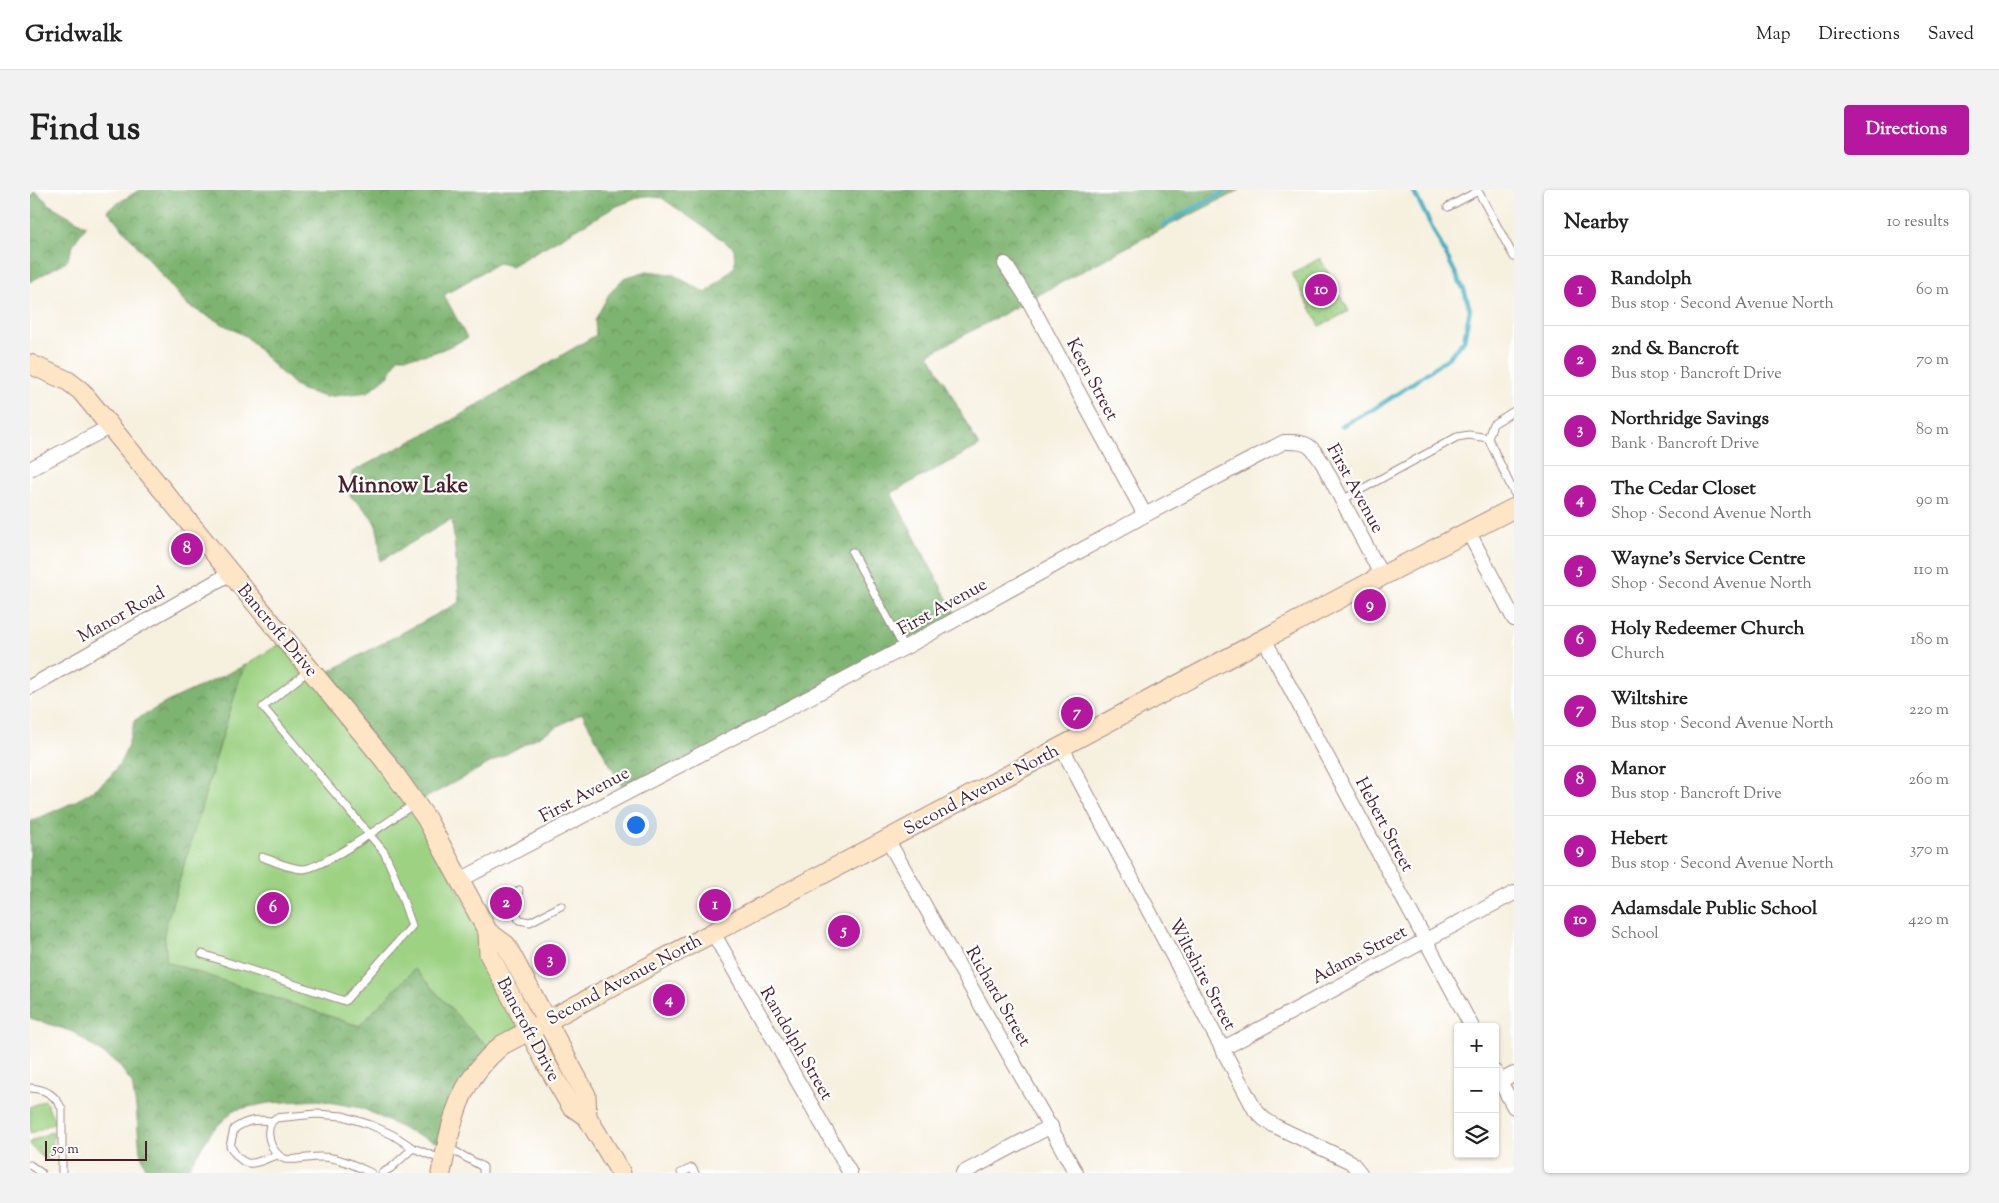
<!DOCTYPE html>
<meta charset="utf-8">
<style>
:root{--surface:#fff;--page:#f2f2f2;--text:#222;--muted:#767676;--line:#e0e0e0;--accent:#b5179e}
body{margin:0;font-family:"Sorts Mill Goudy",serif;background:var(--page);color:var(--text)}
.controls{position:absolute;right:15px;bottom:15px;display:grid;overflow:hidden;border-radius:5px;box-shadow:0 1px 4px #0004}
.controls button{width:45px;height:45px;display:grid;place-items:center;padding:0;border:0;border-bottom:1px solid var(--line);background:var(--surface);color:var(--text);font:25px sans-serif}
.scale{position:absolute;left:15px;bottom:12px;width:102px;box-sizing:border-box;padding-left:5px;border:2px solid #4a1f2b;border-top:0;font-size:14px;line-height:18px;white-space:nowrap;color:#4a1f2b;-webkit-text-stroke:4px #fff;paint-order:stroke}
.you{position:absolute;left:605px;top:634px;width:18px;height:18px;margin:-12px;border:4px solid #fff;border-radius:50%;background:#1a73e8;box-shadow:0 0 0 8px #1a73e833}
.badge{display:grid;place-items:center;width:32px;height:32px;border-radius:50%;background:var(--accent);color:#fff;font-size:16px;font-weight:700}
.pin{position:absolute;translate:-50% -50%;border:2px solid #fff;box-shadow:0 1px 5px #0006}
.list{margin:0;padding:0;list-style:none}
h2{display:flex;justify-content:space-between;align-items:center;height:65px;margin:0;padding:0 20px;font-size:21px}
h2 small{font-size:16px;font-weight:400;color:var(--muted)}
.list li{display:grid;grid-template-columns:32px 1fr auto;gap:15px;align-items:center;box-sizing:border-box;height:70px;padding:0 20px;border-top:1px solid var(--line)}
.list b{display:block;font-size:19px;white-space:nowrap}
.list p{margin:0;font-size:16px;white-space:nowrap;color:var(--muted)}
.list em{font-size:16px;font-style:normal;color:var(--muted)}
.icon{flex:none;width:28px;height:28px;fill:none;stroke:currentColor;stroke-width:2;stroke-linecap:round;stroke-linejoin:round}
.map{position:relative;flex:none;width:1484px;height:983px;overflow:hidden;border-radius:5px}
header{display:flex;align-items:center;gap:30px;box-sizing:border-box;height:70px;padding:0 25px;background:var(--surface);border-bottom:1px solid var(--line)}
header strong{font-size:24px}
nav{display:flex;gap:28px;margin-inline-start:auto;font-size:18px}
.intro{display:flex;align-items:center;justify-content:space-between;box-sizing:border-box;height:120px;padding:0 30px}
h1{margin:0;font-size:35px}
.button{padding:12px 22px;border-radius:5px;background:var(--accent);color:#fff;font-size:18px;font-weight:700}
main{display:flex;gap:30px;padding:0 30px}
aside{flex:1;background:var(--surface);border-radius:5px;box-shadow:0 1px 4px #0004}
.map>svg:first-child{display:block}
.grass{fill:#9dd283;stroke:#747857}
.forest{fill:url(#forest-crowns);stroke:#646a4e}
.park{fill:url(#park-dots);stroke:#747857}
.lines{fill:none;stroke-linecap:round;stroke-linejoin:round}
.stream{stroke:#40aebe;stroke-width:4.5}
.lane-casing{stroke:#a08885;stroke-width:9}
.street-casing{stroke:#a08885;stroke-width:16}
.secondary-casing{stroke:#a08885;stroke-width:21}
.lane{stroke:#fff;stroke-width:7}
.street{stroke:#fff;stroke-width:14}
.secondary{stroke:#fee5c5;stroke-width:19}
.labels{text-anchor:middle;stroke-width:4.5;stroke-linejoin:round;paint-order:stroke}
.street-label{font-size:18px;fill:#4a1f2b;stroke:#fff}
.district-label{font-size:22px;font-weight:bold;fill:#4a1f2b;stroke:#fff}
</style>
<header>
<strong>Gridwalk</strong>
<nav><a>Map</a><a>Directions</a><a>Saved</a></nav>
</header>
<div class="intro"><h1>Find us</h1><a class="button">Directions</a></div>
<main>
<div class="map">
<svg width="1484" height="983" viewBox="0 0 1484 983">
<defs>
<pattern id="forest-crowns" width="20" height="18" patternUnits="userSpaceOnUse" patternTransform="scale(1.25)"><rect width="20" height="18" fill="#7eb471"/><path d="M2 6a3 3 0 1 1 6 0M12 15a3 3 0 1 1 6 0" fill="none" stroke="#69925d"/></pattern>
<pattern id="park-dots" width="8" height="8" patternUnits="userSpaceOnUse" patternTransform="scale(1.25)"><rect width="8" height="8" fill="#9dd283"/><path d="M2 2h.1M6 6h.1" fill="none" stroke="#89b471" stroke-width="1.8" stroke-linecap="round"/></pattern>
</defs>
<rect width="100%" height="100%" fill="#fff"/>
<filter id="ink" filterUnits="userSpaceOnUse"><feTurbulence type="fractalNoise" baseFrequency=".02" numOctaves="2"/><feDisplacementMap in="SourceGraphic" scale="10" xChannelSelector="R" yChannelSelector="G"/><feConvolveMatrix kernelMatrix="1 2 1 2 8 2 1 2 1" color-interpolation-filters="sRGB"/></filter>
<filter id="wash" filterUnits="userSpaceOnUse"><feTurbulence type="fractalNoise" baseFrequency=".0096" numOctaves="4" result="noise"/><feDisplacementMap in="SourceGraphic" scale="20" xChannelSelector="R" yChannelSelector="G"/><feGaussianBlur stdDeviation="1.12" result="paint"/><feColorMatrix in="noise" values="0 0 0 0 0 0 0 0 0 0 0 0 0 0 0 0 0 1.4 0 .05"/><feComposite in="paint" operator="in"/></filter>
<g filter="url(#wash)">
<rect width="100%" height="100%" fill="#f6f0df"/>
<!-- grass -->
<g class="grass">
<path d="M258 449 378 598 498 840 463 860 445 845 385 780 329 836 137 772 134 742 211 484 218 474Z"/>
<path d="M15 910 25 932 0 944V917Z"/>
</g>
<!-- forest -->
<g class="forest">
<path d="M109 0H1210L1110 50 899 164 949 256 861 303 927 427 595 602 552 523 388 612 289 487 430 412 422 329 350 371C349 335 348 330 320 306L322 282 422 230 566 145 565 130 579 104 594 88 617 81 642 84 676 103 705 76 704 58 632 8 613 6 587 16 481 76 468 73 414 105 437 148C410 161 399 167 368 167L359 185 338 202 295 207 269 199 245 177 217 147 157 115 77 20Z"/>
<path d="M5 1 20 15 56 36 44 53 37 71 0 92V6Z"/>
<path d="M218 474 211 484 134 742 137 772 329 836 385 779 445 845 463 860 412 954 382 943 332 918 288 910 238 913 204 920 182 941 155 983H118L110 962 106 917 102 893 88 874 43 842 0 828V632C34 616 76 603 93 567 99 556 101 542 105 530L137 512Z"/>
</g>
<!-- park -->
<g class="park">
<path d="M1290 68 1319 121 1290 136 1262 84Z"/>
<path d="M23 941 22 969C13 971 6 961 0 954V952Z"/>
</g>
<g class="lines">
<!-- stream -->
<g class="stream">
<path d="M1133 35 1198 0"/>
<path d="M1311 236 1344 219 1373 200 1418 168 1434 150 1440 119 1434 100 1383 0"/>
</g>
</g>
</g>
<g filter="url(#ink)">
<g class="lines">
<defs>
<g id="lane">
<path d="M1418 17 1448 1 1484 67"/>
<path d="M1484 221 1463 234 1458 248 1484 303"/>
<path d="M1312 310 1427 247 1439 245 1458 248"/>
<path d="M822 362 874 458"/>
<path d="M232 667C244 671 260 679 273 679 293 679 365 627 384 614"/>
<path d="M489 700 485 718 489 730 500 732 531 716"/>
<path d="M172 764 315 811 382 736 364 684 354 662 233 517 278 481"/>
<path d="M0 898C16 899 25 905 32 919V983"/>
<path d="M241 931C226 929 217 930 204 939L200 956C216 983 224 972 248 965"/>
<path d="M417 957 453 977V983"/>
<path d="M0 975 11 983"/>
<path d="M341 983C326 976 311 968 293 967 284 966 261 971 255 969 240 964 232 937 246 928L286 924 313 926 341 935 363 945 383 958 413 970"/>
<path d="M352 983 361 978 383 958"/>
<path d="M651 983 662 978 665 983"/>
</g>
<g id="street">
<path d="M975 74 999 111 1115 325"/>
<path d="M0 279 81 236"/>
<path d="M1438 341 1484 429"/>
<path d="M1234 449 1442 837"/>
<path d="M0 497 201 383"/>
<path d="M1031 556 1225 920 1234 929 1245 936 1321 972 1330 983"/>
<path d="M857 649 1046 983"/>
<path d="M430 690 874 458 1115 325 1254 252C1278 251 1281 255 1293 274L1352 386"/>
<path d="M682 741 820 983"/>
<path d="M1192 859 1484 703"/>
<path d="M1465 882 1484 917"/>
<path d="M1470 891 1484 884"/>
<path d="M933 983 1021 936"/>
</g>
<g id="secondary">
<path d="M0 174 38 191 51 201 356 572 396 628 458 742 476 755 556 905 557 927"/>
<path d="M458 742 459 764 517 875 541 916 557 927 591 983"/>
<path d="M411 983C423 928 427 893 472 855L1352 386 1484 318"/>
</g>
</defs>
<!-- lane casing -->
<use href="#lane" class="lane-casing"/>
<!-- street casing -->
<use href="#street" class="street-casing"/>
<!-- secondary casing -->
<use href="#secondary" class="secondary-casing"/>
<!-- lane -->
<use href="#lane" class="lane"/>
<!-- street -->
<use href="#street" class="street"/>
<!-- secondary -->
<use href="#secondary" class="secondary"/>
</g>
</g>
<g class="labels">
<!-- street labels -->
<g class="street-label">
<text transform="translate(1063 189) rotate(62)" y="6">Keen Street</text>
<text transform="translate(1326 298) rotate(61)" y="6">First Avenue</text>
<text transform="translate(912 416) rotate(-29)" y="6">First Avenue</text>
<text transform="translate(91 424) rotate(-29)" y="6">Manor Road</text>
<text transform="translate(248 440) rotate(50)" y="6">Bancroft Drive</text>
<text transform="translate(951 599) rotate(-28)" y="6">Second Avenue North</text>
<text transform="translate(554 604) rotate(-28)" y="6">First Avenue</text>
<text transform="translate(1355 634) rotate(62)" y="6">Hebert Street</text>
<text transform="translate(1329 764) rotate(-28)" y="6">Adams Street</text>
<text transform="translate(1173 784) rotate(62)" y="6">Wiltshire Street</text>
<text transform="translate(594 789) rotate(-28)" y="6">Second Avenue North</text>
<text transform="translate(969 806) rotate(60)" y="6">Richard Street</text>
<text transform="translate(499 839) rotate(62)" y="6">Bancroft Drive</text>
<text transform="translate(767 853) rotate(60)" y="6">Randolph Street</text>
</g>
<!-- district labels -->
<g class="district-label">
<text x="373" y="302">Minnow Lake</text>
</g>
</g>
</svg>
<div class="controls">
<button>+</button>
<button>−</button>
<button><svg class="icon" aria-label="layers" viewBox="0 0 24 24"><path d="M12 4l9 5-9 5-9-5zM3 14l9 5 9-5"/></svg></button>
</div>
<div class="scale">50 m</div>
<div class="you"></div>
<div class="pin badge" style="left:685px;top:715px">1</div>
<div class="pin badge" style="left:476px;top:713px">2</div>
<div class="pin badge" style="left:520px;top:770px">3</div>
<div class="pin badge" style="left:639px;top:810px">4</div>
<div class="pin badge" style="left:814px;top:741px">5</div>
<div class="pin badge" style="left:243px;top:718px">6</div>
<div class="pin badge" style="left:1047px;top:523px">7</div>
<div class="pin badge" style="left:157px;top:359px">8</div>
<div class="pin badge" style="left:1340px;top:415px">9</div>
<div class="pin badge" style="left:1291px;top:100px">10</div>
</div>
<aside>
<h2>Nearby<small>10 results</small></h2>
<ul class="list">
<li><span class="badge">1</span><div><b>Randolph</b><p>Bus stop · Second Avenue North</p></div><em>60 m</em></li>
<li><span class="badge">2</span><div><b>2nd &amp; Bancroft</b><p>Bus stop · Bancroft Drive</p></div><em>70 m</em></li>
<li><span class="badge">3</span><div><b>Northridge Savings</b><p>Bank · Bancroft Drive</p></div><em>80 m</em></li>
<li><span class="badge">4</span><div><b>The Cedar Closet</b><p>Shop · Second Avenue North</p></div><em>90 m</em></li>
<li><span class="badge">5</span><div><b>Wayne's Service Centre</b><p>Shop · Second Avenue North</p></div><em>110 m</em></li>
<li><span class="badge">6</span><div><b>Holy Redeemer Church</b><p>Church</p></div><em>180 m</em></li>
<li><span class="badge">7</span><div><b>Wiltshire</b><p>Bus stop · Second Avenue North</p></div><em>220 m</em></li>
<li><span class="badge">8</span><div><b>Manor</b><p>Bus stop · Bancroft Drive</p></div><em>260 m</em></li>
<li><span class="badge">9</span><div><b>Hebert</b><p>Bus stop · Second Avenue North</p></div><em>370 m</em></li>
<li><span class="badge">10</span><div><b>Adamsdale Public School</b><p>School</p></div><em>420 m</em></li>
</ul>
</aside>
</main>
